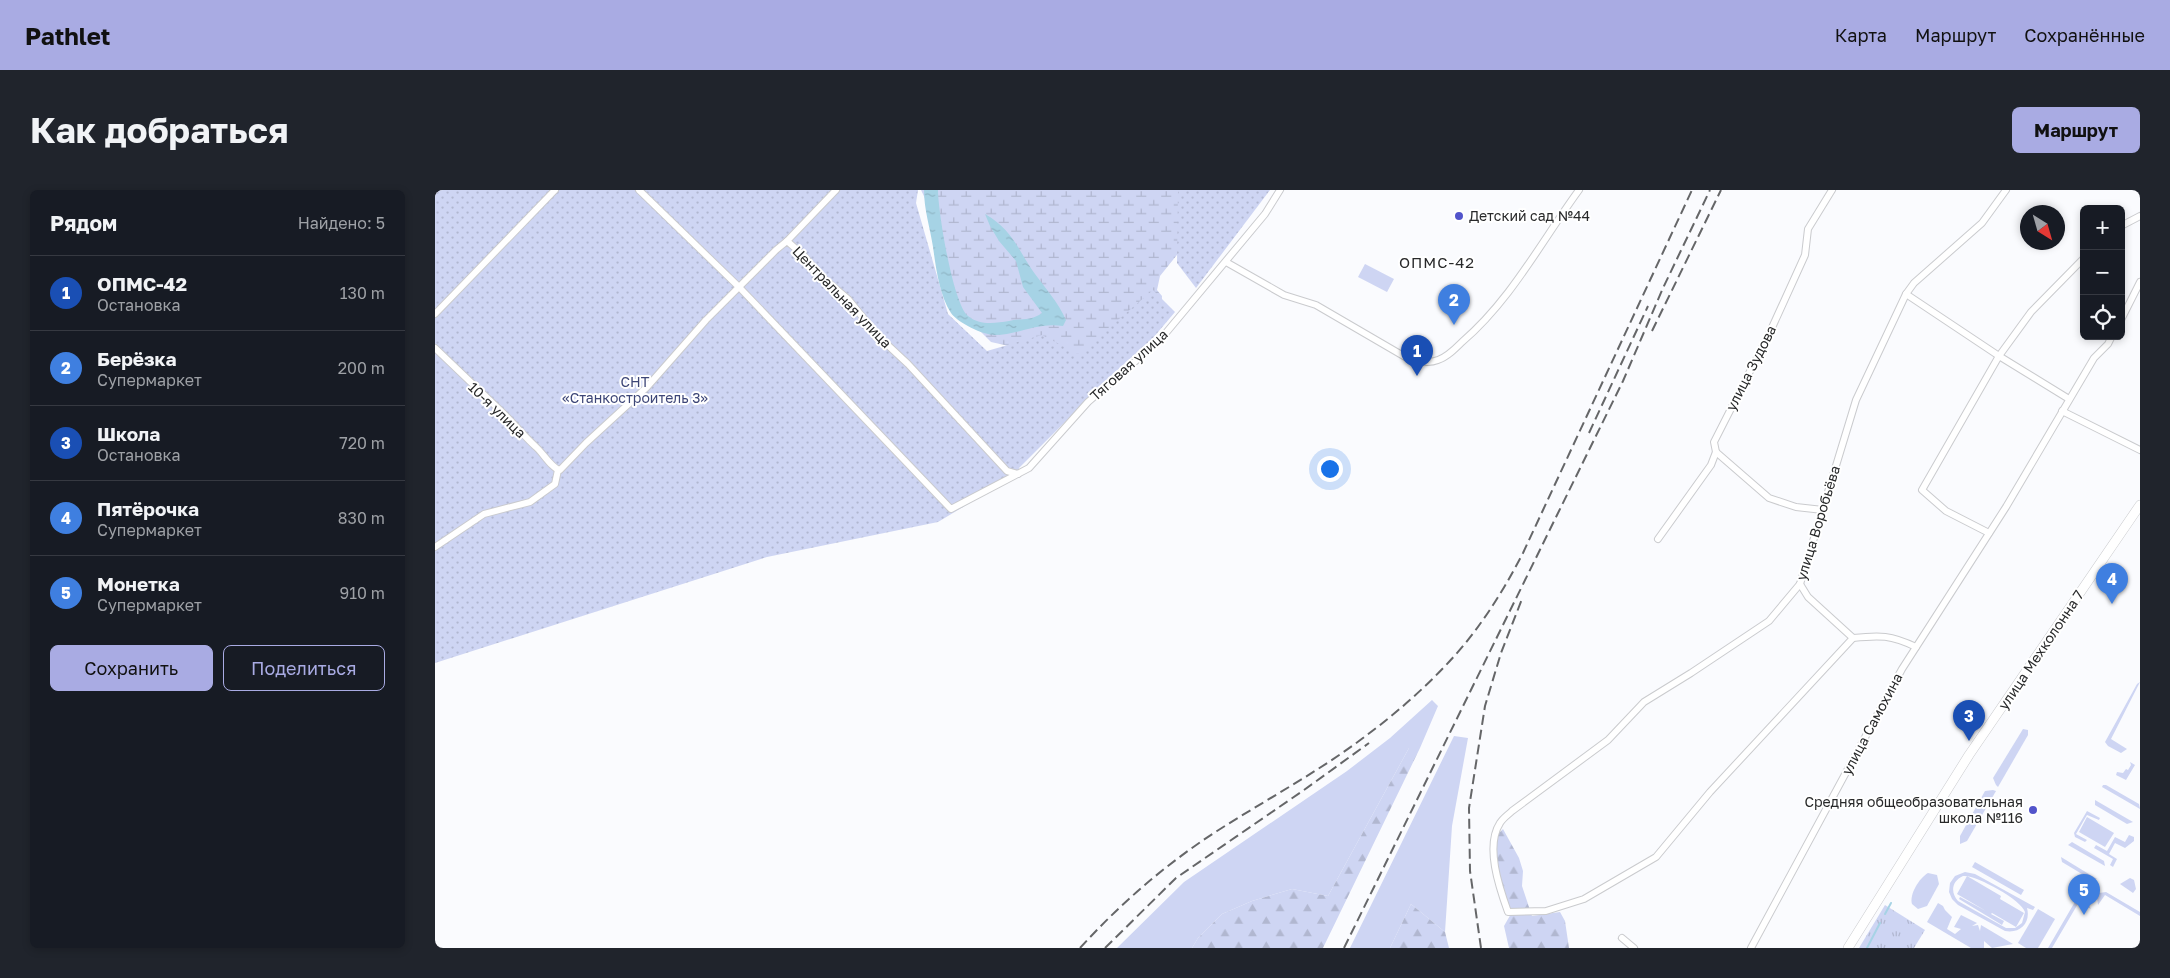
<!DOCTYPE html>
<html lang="ru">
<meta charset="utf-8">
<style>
:root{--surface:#171b24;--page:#20242c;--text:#f1f3f6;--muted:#9ea1a6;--line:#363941;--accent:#a9abe3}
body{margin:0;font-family:"Golos Text",sans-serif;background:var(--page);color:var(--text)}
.controls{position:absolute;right:15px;top:15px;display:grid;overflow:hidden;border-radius:8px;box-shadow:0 2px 8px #0003}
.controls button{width:45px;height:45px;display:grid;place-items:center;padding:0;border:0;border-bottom:1px solid var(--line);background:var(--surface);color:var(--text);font:25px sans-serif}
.compass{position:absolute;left:1585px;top:15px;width:45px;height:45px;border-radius:50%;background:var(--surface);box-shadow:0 2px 8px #0003;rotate:143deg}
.you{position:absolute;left:894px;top:278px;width:18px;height:18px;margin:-12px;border:4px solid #fff;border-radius:50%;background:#1a73e8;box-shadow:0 0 0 8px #1a73e833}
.badge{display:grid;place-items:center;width:32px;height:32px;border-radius:50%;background:var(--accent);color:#fff;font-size:16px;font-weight:700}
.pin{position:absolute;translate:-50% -41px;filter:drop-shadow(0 1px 2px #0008)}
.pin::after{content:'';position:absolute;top:26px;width:18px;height:15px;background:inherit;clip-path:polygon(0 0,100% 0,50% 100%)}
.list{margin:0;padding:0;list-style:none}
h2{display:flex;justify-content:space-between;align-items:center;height:65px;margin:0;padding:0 20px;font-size:21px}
h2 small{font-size:16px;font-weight:400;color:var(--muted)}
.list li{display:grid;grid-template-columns:32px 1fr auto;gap:15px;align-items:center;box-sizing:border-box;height:75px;padding:0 20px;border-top:1px solid var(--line)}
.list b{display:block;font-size:19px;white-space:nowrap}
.list p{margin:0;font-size:16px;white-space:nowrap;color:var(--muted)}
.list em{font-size:16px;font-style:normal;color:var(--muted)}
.actions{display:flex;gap:10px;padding:15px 20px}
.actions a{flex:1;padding:11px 0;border:1px solid var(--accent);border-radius:8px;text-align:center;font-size:18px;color:var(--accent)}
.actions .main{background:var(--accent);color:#111}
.icon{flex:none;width:28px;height:28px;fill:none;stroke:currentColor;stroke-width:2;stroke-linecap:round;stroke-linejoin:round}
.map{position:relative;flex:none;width:1705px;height:758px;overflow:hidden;border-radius:8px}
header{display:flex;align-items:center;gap:30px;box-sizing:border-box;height:70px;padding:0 25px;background:var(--accent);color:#111}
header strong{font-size:24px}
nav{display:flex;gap:28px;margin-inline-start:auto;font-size:18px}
.intro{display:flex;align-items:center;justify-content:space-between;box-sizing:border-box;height:120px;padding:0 30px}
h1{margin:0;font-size:35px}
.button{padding:12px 22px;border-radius:8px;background:var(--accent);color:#111;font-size:18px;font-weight:700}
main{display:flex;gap:30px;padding:0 30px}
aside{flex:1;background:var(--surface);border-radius:8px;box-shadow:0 2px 8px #0003}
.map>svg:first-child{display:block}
.grass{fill:#ced5f3;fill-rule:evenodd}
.forest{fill:url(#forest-firs)}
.wetland{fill:url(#wetland-marsh)}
.park{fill:url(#park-tufts)}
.garden{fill:url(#garden-dots)}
.water{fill:url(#water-ripples)}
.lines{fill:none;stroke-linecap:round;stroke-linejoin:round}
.stream{stroke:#a6d3e5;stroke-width:2}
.street-casing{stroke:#cacbce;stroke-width:8}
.secondary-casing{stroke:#cacbce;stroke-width:10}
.street{stroke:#fff;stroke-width:6}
.secondary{stroke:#fff;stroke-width:9}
.rail{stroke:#656668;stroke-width:2;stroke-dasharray:10 5;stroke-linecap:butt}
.poi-dot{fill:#5254cb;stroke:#fff;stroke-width:2}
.labels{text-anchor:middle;stroke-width:4;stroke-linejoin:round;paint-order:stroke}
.poi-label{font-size:14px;fill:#28292a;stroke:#fff;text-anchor:start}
.street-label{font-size:14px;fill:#28292a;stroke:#fff}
.park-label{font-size:14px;fill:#3d4677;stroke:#fff}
.neighbourhood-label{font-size:15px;letter-spacing:1px;fill:#28292a;stroke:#fff}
</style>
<header>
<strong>Pathlet</strong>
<nav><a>Карта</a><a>Маршрут</a><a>Сохранённые</a></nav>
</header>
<div class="intro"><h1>Как добраться</h1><a class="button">Маршрут</a></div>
<main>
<aside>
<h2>Рядом<small>Найдено: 5</small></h2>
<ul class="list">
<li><span class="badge" style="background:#1a4fb4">1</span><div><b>ОПМС-42</b><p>Остановка</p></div><em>130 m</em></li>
<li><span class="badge" style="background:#3f7fe0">2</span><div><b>Берёзка</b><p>Супермаркет</p></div><em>200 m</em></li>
<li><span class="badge" style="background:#1a4fb4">3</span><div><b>Школа</b><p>Остановка</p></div><em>720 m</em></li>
<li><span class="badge" style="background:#3f7fe0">4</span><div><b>Пятёрочка</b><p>Супермаркет</p></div><em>830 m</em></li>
<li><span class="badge" style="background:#3f7fe0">5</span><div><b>Монетка</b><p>Супермаркет</p></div><em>910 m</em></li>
</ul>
<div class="actions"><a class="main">Сохранить</a><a>Поделиться</a></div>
</aside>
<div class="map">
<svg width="1705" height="758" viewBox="0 0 1705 758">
<defs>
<pattern id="forest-firs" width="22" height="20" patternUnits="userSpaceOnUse" patternTransform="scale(1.25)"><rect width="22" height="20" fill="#ced5f3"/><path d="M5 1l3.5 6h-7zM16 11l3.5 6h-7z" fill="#b1b7d0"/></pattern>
<pattern id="wetland-marsh" width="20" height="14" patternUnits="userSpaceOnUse" patternTransform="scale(1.25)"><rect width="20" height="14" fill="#ced5f3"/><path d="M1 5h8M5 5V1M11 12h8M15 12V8" fill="none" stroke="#b1b7d0"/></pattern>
<pattern id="park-tufts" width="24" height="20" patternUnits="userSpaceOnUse" patternTransform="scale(1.25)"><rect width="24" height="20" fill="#ced5f3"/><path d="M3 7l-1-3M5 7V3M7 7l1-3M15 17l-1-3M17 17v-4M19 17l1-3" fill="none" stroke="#b1b7d0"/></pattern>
<pattern id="garden-dots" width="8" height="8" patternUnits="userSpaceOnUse" patternTransform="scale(1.25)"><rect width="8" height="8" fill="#ced5f3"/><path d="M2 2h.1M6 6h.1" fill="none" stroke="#b1b7d0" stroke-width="1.8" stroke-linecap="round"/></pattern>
<pattern id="water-ripples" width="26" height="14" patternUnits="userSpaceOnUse" patternTransform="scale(1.25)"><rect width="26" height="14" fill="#a6d3e5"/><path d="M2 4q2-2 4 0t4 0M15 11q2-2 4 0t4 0" fill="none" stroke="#8fb5c5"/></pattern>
</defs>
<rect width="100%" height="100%" fill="#fafbfe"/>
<!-- grass -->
<g class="grass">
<path d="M930 74 959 89 952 102 923 87Z"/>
<path d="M1705 492 1676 549 1692 559 1686 563 1673 556 1670 552 1702 494Z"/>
<path d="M997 510 1003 516 985 558H974L893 706 857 699 817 711 787 724 763 748 757 758H682L749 692 912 581 955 548Z"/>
<path d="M1588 539 1593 540V545L1563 597 1561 595 1558 588Z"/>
<path d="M1019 546 1033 548 1017 636 1010 742 976 714 955 758H915Z"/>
<path d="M1695 572 1700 575 1691 590 1681 585 1682 582 1688 583 1691 579 1693 580 1696 575Z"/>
<path d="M1668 595H1671L1704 614 1705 619 1667 597Z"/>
<path d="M1558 600 1561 601 1532 651 1525 654V646L1550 601Z"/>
<path d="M1660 610 1698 632 1692 634 1660 615Z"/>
<path d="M1652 621 1665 628 1664 630 1652 625 1641 644 1652 650 1650 652 1640 647 1639 643Z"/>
<path d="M1652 627 1679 643 1670 657 1644 642Z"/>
<path d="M1694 645 1699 647V651L1690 658 1680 653 1674 664 1682 669 1678 677 1675 675 1678 669 1659 658 1661 655 1672 661 1680 647 1690 652Z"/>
<path d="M1637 652 1669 671 1670 676 1633 655Z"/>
<path d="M1626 667 1662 689 1657 690 1627 672Z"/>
<path d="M1540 672 1589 700 1586 705 1537 677Z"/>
<path d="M1530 682 1540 684 1600 717 1598 720 1592 718C1596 733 1585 744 1570 741L1523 715 1517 709 1514 702 1515 693 1520 686ZM1528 686C1540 684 1587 710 1590 722L1587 733 1580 738H1571L1523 711C1515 702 1517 691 1528 686Z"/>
<path d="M1493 683 1502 685 1504 694 1492 716 1483 719 1477 714C1474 705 1484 688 1493 683Z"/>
<path d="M1532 686 1566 706 1565 709 1589 723 1581 737 1557 723 1556 724 1569 731 1567 735 1524 709 1525 707 1551 721 1522 704Z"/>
<path d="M1695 688 1699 690 1701 699 1698 703 1685 694Z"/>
<path d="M1671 702 1705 722V726L1670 705 1663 715 1662 707 1664 703Z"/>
<path d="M1644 708 1651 710 1656 719 1644 712 1617 758H1613L1641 710Z"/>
<path d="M1503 713 1508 716 1510 720 1517 727 1512 739 1520 744 1526 739 1519 737 1526 725 1542 733 1537 736 1543 735 1545 741 1546 735 1578 754 1557 758 1549 751V758H1536L1492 732Z"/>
<path d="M1603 719 1620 729 1603 758H1591L1583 753Z"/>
</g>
<!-- forest -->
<g class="forest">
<path d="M974 558H985L888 758H757L763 748 787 724 817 711 857 699 893 706Z"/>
<path d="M1068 639 1084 668 1088 681 1087 696 1097 726 1125 722 1130 731 1134 758H1074L1069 736 1077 722 1065 703 1060 672 1062 645Z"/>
<path d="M976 714 1010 742 1014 758H955Z"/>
</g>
<!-- wetland -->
<path class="wetland" d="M486 0H761L758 45 725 86 722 100 727 106 726 125 673 163 632 169 556 152 527 123 520 104 497 23Z"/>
<!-- park -->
<path class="park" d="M1450 715 1490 740 1479 758H1424Z"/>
<!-- garden -->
<g class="garden">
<path d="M0 0H483L481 13 513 124 552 161 607 145 643 164 718 100 740 122 718 148 679 183 584 278 583 284 503 332 332 367 0 473Z"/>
<path d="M743 0H835L761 98 742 73Z"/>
</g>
<!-- water -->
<path class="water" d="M489 0H503C503 21 518 114 533 126 545 136 561 133 574 131 586 128 597 131 607 123L588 97 581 71 564 51 555 36 550 24C579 41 582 59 600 84 611 99 623 112 631 130L628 136C601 132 584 145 560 145 548 145 523 133 516 123 504 104 501 78 498 57 495 37 489 20 489 0Z"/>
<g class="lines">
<!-- stream -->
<g class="stream">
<path d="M1450 724 1456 713"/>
<path d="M1432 758 1445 733"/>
</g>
<defs>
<g id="street">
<path d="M204 0 304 97 516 319 594 278 653 212 725 150 830 24 845 0"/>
<path d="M1686 36 1705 26"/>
<path d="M352 51 401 0"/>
<path d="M791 72 849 105 881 115 972 168C982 171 993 174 1003 170 1012 167 1020 159 1027 152 1076 110 1106 52 1144 0"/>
<path d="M1471 104 1564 166 1634 209"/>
<path d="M0 124 120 0"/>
<path d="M1686 130 1705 92"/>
<path d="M0 158C23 180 46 202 69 224 80 235 90 247 101 257 108 263 117 279 125 280L151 253 212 197 271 130 341 60 352 51 368 65 387 87 413 109 443 146 473 174 572 281 583 284"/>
<path d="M1627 221 1705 260"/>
<path d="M1281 262 1334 308 1361 317 1388 320"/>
<path d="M1554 343 1511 321 1487 300 1564 166 1596 122 1649 68"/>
<path d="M1223 349 1276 275 1281 262 1279 252 1335 142 1370 65 1373 39 1397 0"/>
<path d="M0 357 49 324 95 312 120 294 123 280"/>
<path d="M1365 394 1373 407 1418 448"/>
<path d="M1481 457C1456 445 1445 445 1418 448L1275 602 1221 667 1149 709 1111 721 1073 722C1064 697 1050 656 1065 633 1068 628 1073 625 1077 621L1173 550 1209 512 1256 483 1334 431 1365 394 1421 210 1471 104 1479 93 1547 33 1571 0"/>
<path d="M1187 748 1199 758"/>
<path d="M1316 758 1467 479 1571 317 1659 168 1673 154 1677 146"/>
</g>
<path id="secondary" d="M1413 758 1534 565 1705 315"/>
</defs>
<!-- street casing -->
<use href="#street" class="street-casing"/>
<!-- secondary casing -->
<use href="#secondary" class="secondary-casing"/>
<!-- street -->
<use href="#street" class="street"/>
<!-- secondary -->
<use href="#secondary" class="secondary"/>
<!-- rail -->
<g class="rail">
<path d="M1217 141 1286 0"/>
<path d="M1154 243 1213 116"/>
<path d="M645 758C686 713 731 674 782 641 832 609 885 581 932 545 971 516 1017 474 1045 434 1061 412 1075 388 1088 363L1257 0"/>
<path d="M670 758 741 688 869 600 934 553"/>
<path d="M909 758 1188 191 1228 98 1275 0"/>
<path d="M1046 758 1035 681 1034 618 1050 516 1066 463 1087 409"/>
</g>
</g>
<!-- markers -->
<g class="poi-dot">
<circle cx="1024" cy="26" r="5"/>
<circle cx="1598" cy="620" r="5"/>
</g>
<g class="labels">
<!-- poi labels -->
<g class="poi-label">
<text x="1034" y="31">Детский сад №44</text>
<text x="1588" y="617" text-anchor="end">Средняя общеобразовательная<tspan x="1588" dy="16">школа №116</tspan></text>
</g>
<!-- street labels -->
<g class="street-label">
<text transform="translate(407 107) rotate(46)" y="5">Центральная улица</text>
<text transform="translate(694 175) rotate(-42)" y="5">Тяговая улица</text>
<text transform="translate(1316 178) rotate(-63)" y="5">улица Зудова</text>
<text transform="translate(62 220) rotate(44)" y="5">10-я улица</text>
<text transform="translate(1383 333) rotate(-73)" y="5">улица Воробьёва</text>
<text transform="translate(1606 460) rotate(-56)" y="5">улица Мехколонна 7</text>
<text transform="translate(1437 534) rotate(-62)" y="5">улица Самохина</text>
</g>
<!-- park labels -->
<g class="park-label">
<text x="200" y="197">СНТ<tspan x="200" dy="16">«Станкостроитель 3»</tspan></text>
</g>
<!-- neighbourhood labels -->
<g class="neighbourhood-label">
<text x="1002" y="78">ОПМС-42</text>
</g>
</g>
</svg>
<div class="controls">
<button>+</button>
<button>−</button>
<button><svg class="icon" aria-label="locate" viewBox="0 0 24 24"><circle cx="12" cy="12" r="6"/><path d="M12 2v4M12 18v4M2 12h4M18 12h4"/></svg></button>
</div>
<svg class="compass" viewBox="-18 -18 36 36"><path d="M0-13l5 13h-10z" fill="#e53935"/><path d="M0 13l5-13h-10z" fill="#9ea1a6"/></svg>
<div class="you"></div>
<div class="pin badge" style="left:982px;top:186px;background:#1a4fb4">1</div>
<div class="pin badge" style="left:1019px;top:135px;background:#3f7fe0">2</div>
<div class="pin badge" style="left:1534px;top:551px;background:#1a4fb4">3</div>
<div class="pin badge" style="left:1677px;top:414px;background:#3f7fe0">4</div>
<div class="pin badge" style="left:1649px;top:725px;background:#3f7fe0">5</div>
</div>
</main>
